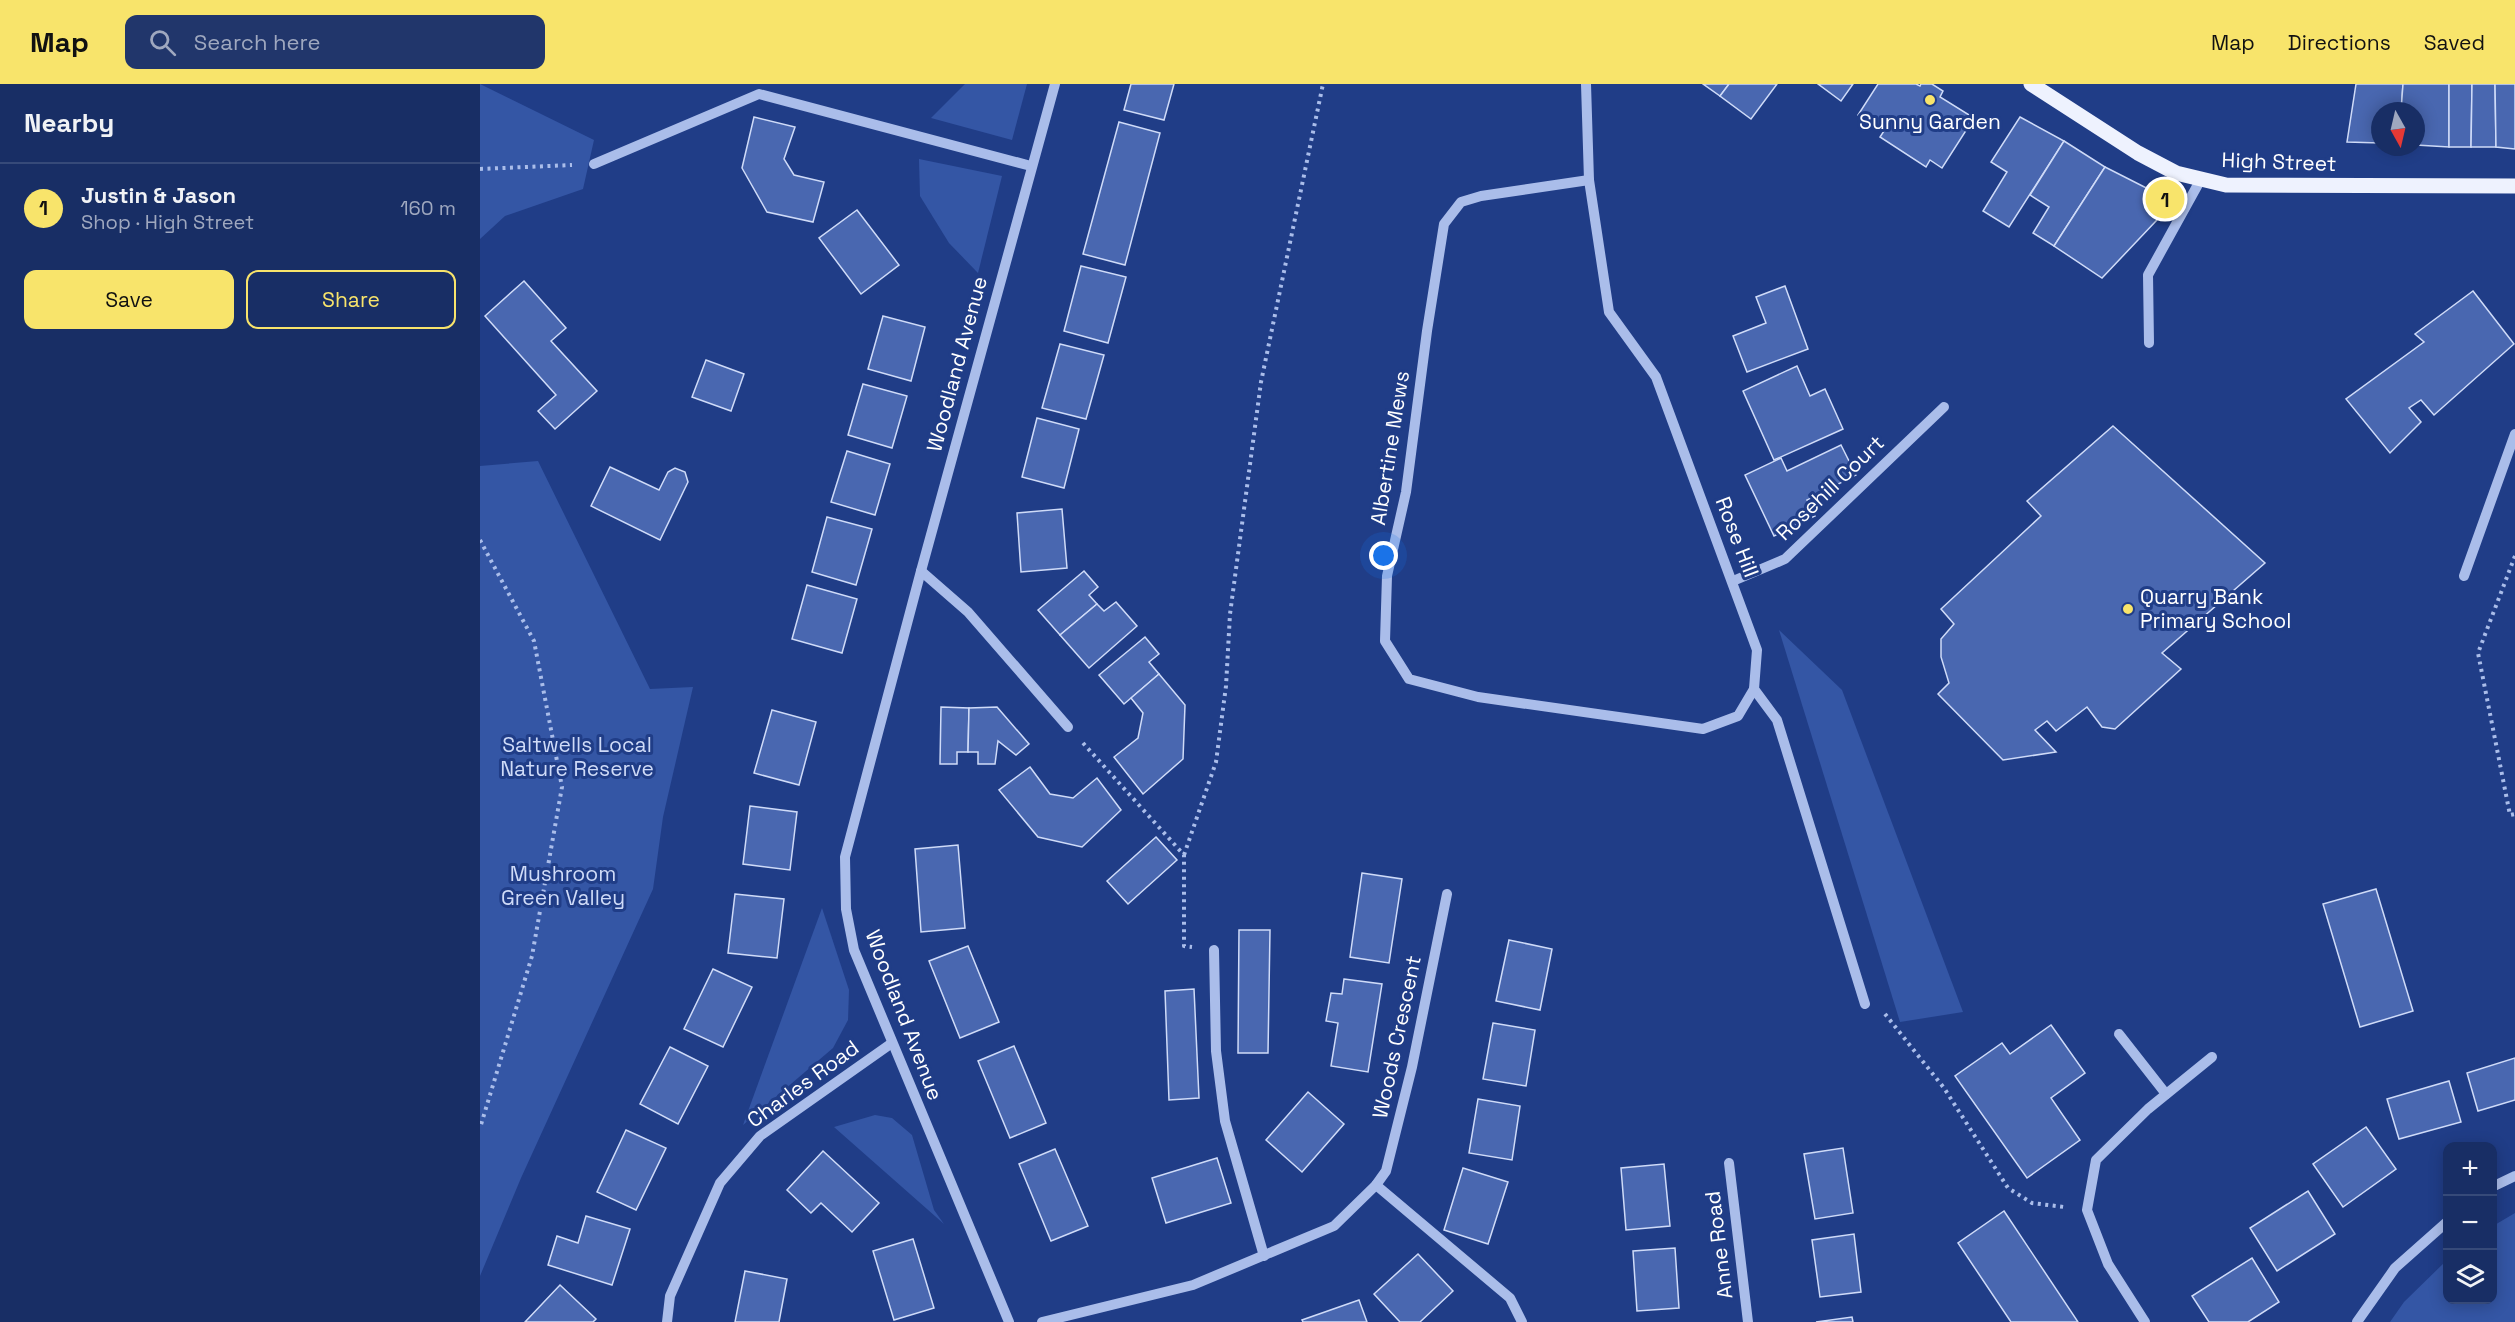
<!DOCTYPE html>
<meta charset="utf-8">
<style>
:root{--surface:#182e65;--page:#21366b;--text:#f1f3f6;--muted:#9fa8bf;--line:#364a79;--accent:#f8e46b}
body{margin:0;font-family:"Space Grotesk",sans-serif;background:var(--page);color:var(--text)}
.controls{position:absolute;right:18px;bottom:18px;display:grid;overflow:hidden;border-radius:12px;box-shadow:0 3px 15px #0003}
.controls button{width:54px;height:54px;display:grid;place-items:center;padding:0;border:0;border-bottom:2px solid var(--line);background:var(--surface);color:var(--text);font:30px sans-serif}
.compass{position:absolute;left:1891px;top:18px;width:54px;height:54px;border-radius:50%;background:var(--surface);box-shadow:0 3px 15px #0003;rotate:172deg}
.you{position:absolute;left:904px;top:472px;width:21px;height:21px;margin:-15px;border:4px solid #fff;border-radius:50%;background:#1a73e8;box-shadow:0 0 0 9px #1a73e833}
.badge{display:grid;place-items:center;width:39px;height:39px;border-radius:50%;background:var(--accent);color:#111;font-size:20px;font-weight:700}
.pin{position:absolute;translate:-50% -50%;border:3px solid #fff;box-shadow:0 2px 6px #0006}
.list{margin:0;padding:0;list-style:none}
h2{display:flex;justify-content:space-between;align-items:center;height:78px;margin:0;padding:0 24px;font-size:26px}
h2 small{font-size:20px;font-weight:400;color:var(--muted)}
.list li{display:grid;grid-template-columns:39px 1fr auto;gap:18px;align-items:center;box-sizing:border-box;height:90px;padding:0 24px;border-top:2px solid var(--line)}
.list b{display:block;font-size:22px;white-space:nowrap}
.list p{margin:0;font-size:20px;white-space:nowrap;color:var(--muted)}
.list em{font-size:20px;font-style:normal;color:var(--muted)}
.actions{display:flex;gap:12px;padding:18px 24px}
.actions a{flex:1;padding:14px 0;border:2px solid var(--accent);border-radius:12px;text-align:center;font-size:21px;color:var(--accent)}
.actions .main{background:var(--accent);color:#111}
.icon{flex:none;width:33px;height:33px;fill:none;stroke:currentColor;stroke-width:2;stroke-linecap:round;stroke-linejoin:round}
.map{position:relative;flex:none;width:2035px;height:1238px;overflow:hidden}
header{display:flex;align-items:center;gap:36px;box-sizing:border-box;height:84px;padding:0 30px;background:var(--accent);color:#111}
header strong{font-size:28px}
nav{display:flex;gap:33px;margin-inline-start:auto;font-size:21px}
.search{width:420px;height:54px;background:var(--page);display:flex;align-items:center;gap:15px;box-sizing:border-box;padding:0 21px;border-radius:12px;color:var(--muted);font-size:22px}
main{display:flex}
aside{flex:1;background:var(--surface)}
.map>svg:first-child{display:block}
.green{fill:#3456a5}
.building{fill:#4967b0;stroke:#cfdbf8;stroke-width:1.5}
.lines{fill:none;stroke-linecap:round;stroke-linejoin:round}
.path{stroke:#aabdea;stroke-width:4;stroke-dasharray:3 4.5;stroke-linecap:butt}
.minor{stroke:#aabdea;stroke-width:10}
.major{stroke:#eef2fe;stroke-width:15}
.poi-dot{fill:#f8e46b;stroke:#203d87;stroke-width:2}
.labels{text-anchor:middle;stroke-width:6;stroke-linejoin:round;paint-order:stroke}
.poi-label{font-size:21px;fill:#fff;stroke:#203d87}
.street-label{font-size:21px;fill:#fff;stroke:#203d87}
.park-label{font-size:21px;fill:#cfdbf8;stroke:#203d87}
</style>
<header>
<strong>Map</strong>
<div class="search"><svg class="icon" aria-label="search" viewBox="0 0 24 24"><circle cx="10" cy="10" r="6"/><path d="M15 15l6 6"/></svg>Search here</div>
<nav><a>Map</a><a>Directions</a><a>Saved</a></nav>
</header>
<main>
<aside>
<h2>Nearby<small></small></h2>
<ul class="list">
<li><span class="badge">1</span><div><b>Justin &amp; Jason</b><p>Shop · High Street</p></div><em>160 m</em></li>
</ul>
<div class="actions"><a class="main">Save</a><a>Share</a></div>
</aside>
<div class="map">
<svg width="2035" height="1238" viewBox="0 0 2035 1238">
<rect width="100%" height="100%" fill="#203d87"/>
<!-- green -->
<g class="green">
<path d="M0 0 114 56 103 105 25 132 0 155Z"/>
<path d="M485 0H547L532 56 451 34Z"/>
<path d="M439 75 522 92 498 189 469 159 440 112Z"/>
<path d="M58 377 170 605 213 603 183 733 173 805 41 1094 0 1192V382Z"/>
<path d="M1299 546 1362 606 1483 928 1420 938Z"/>
<path d="M342 824 369 906 368 936 353 964 263 1041Z"/>
<path d="M395 1031 412 1034 432 1051 454 1126 464 1140 354 1043Z"/>
<path d="M2035 1129V1238H1910L1924 1218 1967 1176 1968 1216H2012L2013 1142Z"/>
</g>
<!-- building -->
<g class="building">
<path d="M651 0H694L684 36 644 26Z"/>
<path d="M1223 0H1249L1240 12Z"/>
<path d="M1249 0H1297L1271 35 1240 12Z"/>
<path d="M1338 0H1373L1361 17Z"/>
<path d="M1398 0H1436L1440 2 1441 0H1452L1463 7 1460 13 1494 34 1462 84 1450 76 1446 83 1400 53 1404 47 1378 31Z"/>
<path d="M1876 0H1923L1921 27H1900V59L1867 58Z"/>
<path d="M1923 0H1969V63L1936 61V27H1921Z"/>
<path d="M1969 0H1992L1991 63H1969Z"/>
<path d="M1992 0H2015L2016 63H1991Z"/>
<path d="M2015 0H2035V65L2016 63Z"/>
<path d="M274 33 315 43 304 75 314 91 344 98 333 138 287 128 262 84Z"/>
<path d="M1540 33 1584 57 1529 143 1503 127 1527 88 1511 78Z"/>
<path d="M639 38 680 49 645 181 603 170Z"/>
<path d="M1584 57 1625 83 1574 162 1553 149 1569 123 1550 111Z"/>
<path d="M1625 83 1694 118 1622 194 1574 162Z"/>
<path d="M377 126 419 181 381 210 339 154Z"/>
<path d="M601 182 646 193 628 259 584 247Z"/>
<path d="M44 197 86 244 71 257 117 307 75 345 58 327 76 311 5 232Z"/>
<path d="M1305 202 1328 265 1267 288 1253 252 1286 239 1276 213Z"/>
<path d="M1993 207 2034 260 1954 331 1941 316 1929 324 1941 338 1910 369 1866 315 1944 258 1935 250Z"/>
<path d="M403 232 445 243 431 297 388 285Z"/>
<path d="M580 260 624 271 606 335 562 324Z"/>
<path d="M226 276 264 290 251 327 212 313Z"/>
<path d="M1317 282 1330 312 1345 305 1363 345 1294 376 1263 307Z"/>
<path d="M383 300 427 312 412 364 368 351Z"/>
<path d="M557 334 599 345 584 404 542 393Z"/>
<path d="M1633 342 1785 479 1682 569 1701 585 1635 645 1622 643 1607 623 1576 647 1567 637 1555 646 1576 668 1523 676 1458 610 1469 599 1461 573V555L1474 540 1461 525 1561 432 1547 417Z"/>
<path d="M1361 361 1376 391 1327 416 1335 432 1294 452 1265 391 1301 374 1307 387Z"/>
<path d="M367 367 410 380 395 431 351 418Z"/>
<path d="M130 383 179 406 188 388 195 384 205 388 208 398 180 456 111 422Z"/>
<path d="M582 425 587 484 541 488 537 429Z"/>
<path d="M347 433 392 445 376 501 332 488Z"/>
<path d="M604 487 618 503 609 511 617 520 580 551 558 526Z"/>
<path d="M327 501 377 515 362 569 312 555Z"/>
<path d="M636 518 657 542 609 584 580 551 617 520 624 527Z"/>
<path d="M665 553 679 570 669 578 679 590 644 620 619 591Z"/>
<path d="M679 590 705 621 703 675 663 710 634 673 658 654 663 629 651 614Z"/>
<path d="M461 623 489 624 488 668H477V680H460Z"/>
<path d="M517 623 549 660 536 671 518 657 515 680H498V668H488L489 624Z"/>
<path d="M292 626 336 638 319 701 274 689Z"/>
<path d="M550 683 570 710 593 714 617 694 641 726 602 763 558 753 519 706Z"/>
<path d="M270 722 317 728 310 786 263 780Z"/>
<path d="M676 753 697 776 648 820 627 797Z"/>
<path d="M478 761 485 844 441 848 435 765Z"/>
<path d="M882 789 922 795 909 879 870 873Z"/>
<path d="M1896 805 1933 927 1880 943 1843 820Z"/>
<path d="M255 810 304 815 297 874 248 869Z"/>
<path d="M759 846H790L788 969H758Z"/>
<path d="M1029 856 1072 865 1060 926 1016 917Z"/>
<path d="M488 862 519 938 480 954 449 877Z"/>
<path d="M233 885 272 903 243 963 204 945Z"/>
<path d="M864 895 902 900 888 988 851 982 858 939 846 937 851 909 862 910Z"/>
<path d="M714 905 719 1014 689 1016 685 907Z"/>
<path d="M1013 939 1055 946 1046 1002 1003 995Z"/>
<path d="M1571 941 1605 989 1571 1014 1600 1056 1547 1094 1475 992 1522 959 1530 970Z"/>
<path d="M534 962 566 1039 530 1054 498 977Z"/>
<path d="M190 963 228 982 198 1040 160 1020Z"/>
<path d="M2035 974V1016L1998 1027 1987 989Z"/>
<path d="M1969 997 1981 1038 1919 1055 1907 1015Z"/>
<path d="M828 1008 864 1040 822 1088 786 1056Z"/>
<path d="M998 1015 1040 1022 1032 1076 989 1069Z"/>
<path d="M1886 1043 1916 1085 1863 1123 1833 1080Z"/>
<path d="M146 1046 186 1064 156 1126 117 1108Z"/>
<path d="M1363 1064 1373 1129 1335 1135 1324 1070Z"/>
<path d="M575 1065 608 1142 571 1157 539 1080Z"/>
<path d="M343 1067 399 1119 372 1148 341 1119 331 1129 307 1106Z"/>
<path d="M737 1074 751 1119 686 1139 672 1094Z"/>
<path d="M1184 1080 1190 1142 1146 1146 1141 1084Z"/>
<path d="M983 1084 1028 1098 1008 1160 964 1146Z"/>
<path d="M1828 1107 1855 1150 1797 1187 1770 1144Z"/>
<path d="M1524 1127 1598 1238H1531L1478 1159Z"/>
<path d="M106 1132 150 1145 132 1201 68 1181 77 1152 98 1159Z"/>
<path d="M1374 1150 1381 1208 1340 1213 1332 1156Z"/>
<path d="M433 1155 454 1224 414 1236 393 1167Z"/>
<path d="M1195 1164 1199 1224 1157 1227 1153 1167Z"/>
<path d="M938 1170 973 1207 940 1238H920L894 1210Z"/>
<path d="M1772 1174 1799 1218 1768 1238H1729L1712 1212Z"/>
<path d="M265 1187 307 1195 299 1238H255Z"/>
<path d="M80 1201 116 1235 113 1238H45Z"/>
<path d="M879 1216 887 1238H823L822 1236Z"/>
<path d="M1372 1233 1373 1238H1336Z"/>
</g>
<g class="lines">
<!-- path -->
<g class="path">
<path d="M0 85 92 81"/>
<path d="M0 456 54 557 82 703 52 872 0 1044"/>
<path d="M2035 472 1998 569 2030 731 2035 730"/>
<path d="M603 659 704 771V862L712 863"/>
<path d="M704 771 736 678 746 602 750 530 781 298 843 0"/>
<path d="M1405 930 1464 1004 1528 1104 1552 1119 1584 1123"/>
</g>
<!-- minor -->
<g class="minor">
<path d="M1106 0 1109 96 1129 228 1176 293 1277 566 1274 605 1297 636 1385 920"/>
<path d="M114 80 279 10 551 82"/>
<path d="M1109 96 1001 112 981 118 964 140 947 247 926 408 907 492 905 557 929 595 998 613 1223 645 1258 632 1274 605"/>
<path d="M1669 259 1668 191 1721 95"/>
<path d="M441 487 488 528 588 643"/>
<path d="M1984 492 2035 350"/>
<path d="M1253 497 1305 475 1464 323"/>
<path d="M734 866 736 967 745 1037 784 1172"/>
<path d="M1639 950 1686 1010"/>
<path d="M1249 1079 1268 1238"/>
<path d="M896 1101 1030 1214 1042 1238"/>
<path d="M2012 1103 2035 1092"/>
<path d="M187 1238 190 1212 240 1099 280 1052 412 959"/>
<path d="M529 1238 374 866 366 825 365 773 441 487 575 0"/>
<path d="M562 1238 713 1201 854 1142 896 1101 906 1087 932 983 967 810"/>
<path d="M1665 1238 1628 1180 1607 1126 1616 1076 1668 1025 1732 973"/>
<path d="M1877 1238 1915 1184 1968 1137"/>
</g>
<!-- major -->
<path class="major" d="M1551 0 1658 69 1696 89 1746 101 2035 102"/>
</g>
<!-- markers -->
<g class="poi-dot">
<circle cx="1450" cy="16" r="6"/>
<circle cx="1648" cy="525" r="6"/>
</g>
<g class="labels">
<!-- poi labels -->
<g class="poi-label">
<text x="1450" y="45">Sunny Garden</text>
<text x="1660" y="520" text-anchor="start">Quarry Bank<tspan x="1660" dy="24">Primary School</tspan></text>
</g>
<!-- street labels -->
<g class="street-label">
<text transform="translate(1799 78) rotate(2)" y="7">High Street</text>
<text transform="translate(477 280) rotate(-75)" y="7">Woodland Avenue</text>
<text transform="translate(910 364) rotate(-81)" y="7">Albertine Mews</text>
<text transform="translate(1350 404) rotate(-44)" y="7">Rosehill Court</text>
<text transform="translate(1257 453) rotate(69)" y="7">Rose Hill</text>
<text transform="translate(424 931) rotate(69)" y="7">Woodland Avenue</text>
<text transform="translate(917 953) rotate(-78)" y="7">Woods Crescent</text>
<text transform="translate(323 1000) rotate(-36)" y="7">Charles Road</text>
<text transform="translate(1239 1161) rotate(-97)" y="7">Anne Road</text>
</g>
<!-- park labels -->
<g class="park-label">
<text x="97" y="668">Saltwells Local<tspan x="97" dy="24">Nature Reserve</tspan></text>
<text x="83" y="797">Mushroom<tspan x="83" dy="24">Green Valley</tspan></text>
</g>
</g>
</svg>
<div class="controls">
<button>+</button>
<button>−</button>
<button><svg class="icon" aria-label="layers" viewBox="0 0 24 24"><path d="M12 4l9 5-9 5-9-5zM3 14l9 5 9-5"/></svg></button>
</div>
<svg class="compass" viewBox="-18 -18 36 36"><path d="M0-13l5 13h-10z" fill="#e53935"/><path d="M0 13l5-13h-10z" fill="#9fa8bf"/></svg>
<div class="you"></div>
<div class="pin badge" style="left:1685px;top:115px">1</div>
</div>
</main>
